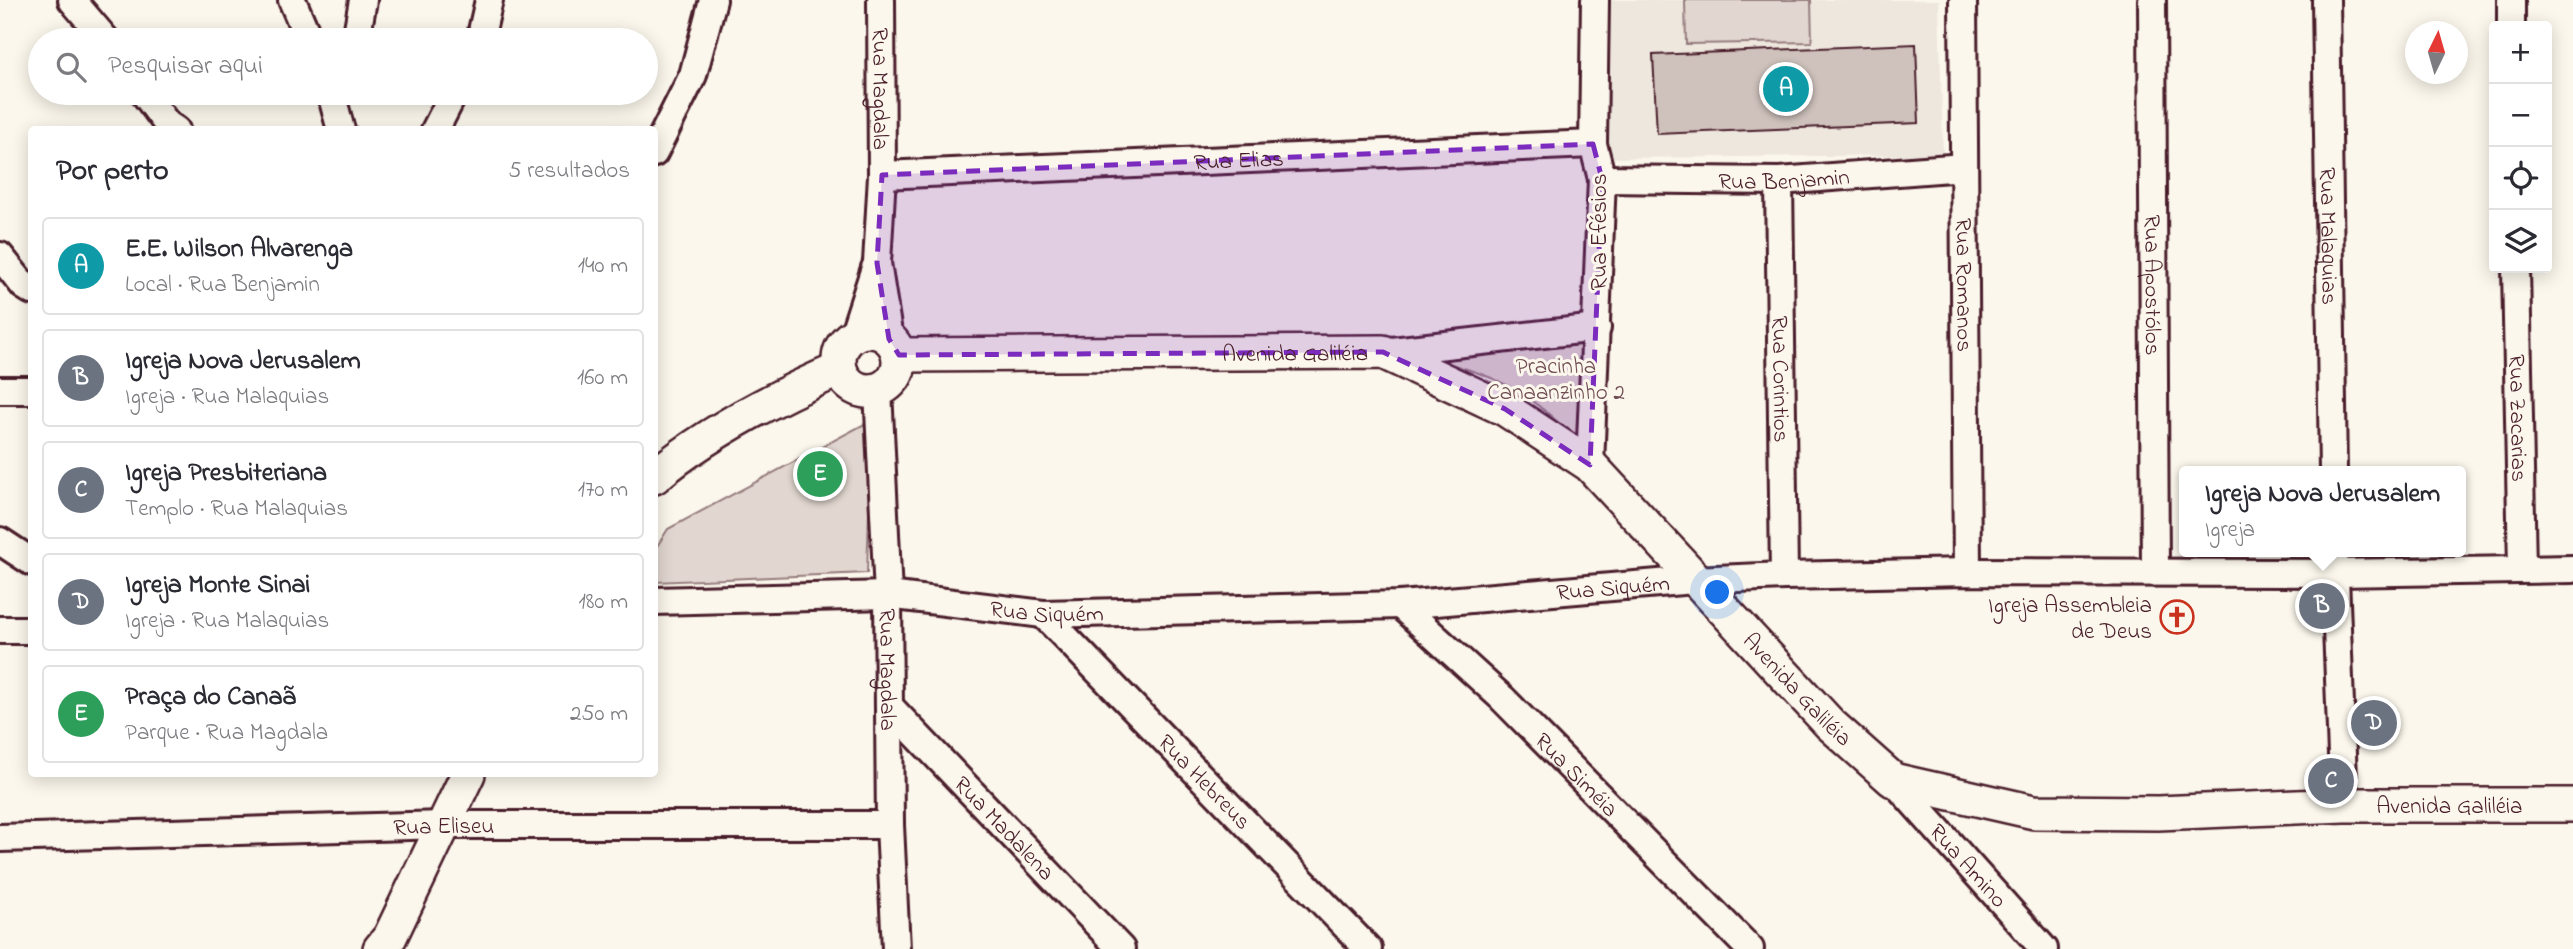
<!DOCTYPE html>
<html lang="pt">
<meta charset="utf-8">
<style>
:root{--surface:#fff;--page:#f7f7f7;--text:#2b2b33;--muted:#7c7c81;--line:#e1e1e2;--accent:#ea580c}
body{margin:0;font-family:"Indie Flower",sans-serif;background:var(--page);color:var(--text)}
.controls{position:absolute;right:21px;top:21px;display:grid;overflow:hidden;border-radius:7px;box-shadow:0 4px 18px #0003}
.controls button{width:63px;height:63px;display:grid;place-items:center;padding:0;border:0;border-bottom:2px solid var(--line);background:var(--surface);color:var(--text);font:35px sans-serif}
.compass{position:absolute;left:2405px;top:21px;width:63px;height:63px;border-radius:50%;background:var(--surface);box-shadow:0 4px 18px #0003;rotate:5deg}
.you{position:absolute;left:1718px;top:593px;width:24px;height:24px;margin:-18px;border:5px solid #fff;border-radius:50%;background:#1a73e8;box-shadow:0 0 0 10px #1a73e833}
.badge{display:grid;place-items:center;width:46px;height:46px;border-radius:50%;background:var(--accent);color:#fff;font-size:23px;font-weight:700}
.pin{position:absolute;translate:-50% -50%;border:4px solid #fff;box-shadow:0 2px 7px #0006}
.popup{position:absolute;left:2179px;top:466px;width:287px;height:91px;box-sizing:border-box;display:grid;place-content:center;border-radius:7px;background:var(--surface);filter:drop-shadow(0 2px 5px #0005);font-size:23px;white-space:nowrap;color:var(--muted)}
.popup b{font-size:26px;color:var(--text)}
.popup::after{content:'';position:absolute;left:50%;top:100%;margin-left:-14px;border:14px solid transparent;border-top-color:var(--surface)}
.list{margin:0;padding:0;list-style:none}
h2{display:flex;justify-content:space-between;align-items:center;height:91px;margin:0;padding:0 28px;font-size:30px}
h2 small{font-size:23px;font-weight:400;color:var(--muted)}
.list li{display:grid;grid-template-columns:46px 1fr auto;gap:21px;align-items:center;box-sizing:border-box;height:98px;margin:0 14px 14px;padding:0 14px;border:2px solid var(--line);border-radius:7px}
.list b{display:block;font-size:26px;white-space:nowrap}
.list p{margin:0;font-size:23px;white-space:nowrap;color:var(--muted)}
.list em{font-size:23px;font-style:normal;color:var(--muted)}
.icon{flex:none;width:38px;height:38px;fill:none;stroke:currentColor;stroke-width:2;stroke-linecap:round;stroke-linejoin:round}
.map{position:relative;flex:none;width:2573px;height:949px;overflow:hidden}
.search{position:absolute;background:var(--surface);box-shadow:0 4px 18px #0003;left:28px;top:28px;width:630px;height:77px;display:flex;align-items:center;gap:18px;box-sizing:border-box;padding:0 24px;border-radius:38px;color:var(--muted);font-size:26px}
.panel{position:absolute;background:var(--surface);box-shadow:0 4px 18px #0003;left:28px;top:126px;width:630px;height:651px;border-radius:7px}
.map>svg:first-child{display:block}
.built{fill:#eee7de}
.green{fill:#e2d7d0;stroke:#967b7e;stroke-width:2}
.building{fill:#cfc2bc;stroke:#4a1f2b;stroke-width:2}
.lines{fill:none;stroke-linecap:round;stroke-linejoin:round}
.minor-casing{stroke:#4a1f2b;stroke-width:32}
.major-casing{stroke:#4a1f2b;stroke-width:38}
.minor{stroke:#fbf7ec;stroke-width:26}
.major{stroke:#fbf7ec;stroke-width:33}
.marked{fill:#7b2cbf;fill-opacity:0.2;stroke:#7b2cbf;stroke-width:5;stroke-dasharray:14 9;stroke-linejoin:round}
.labels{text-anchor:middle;stroke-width:6;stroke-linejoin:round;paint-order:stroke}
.street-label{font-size:23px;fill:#4a1f2b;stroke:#fbf7ec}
.park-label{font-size:23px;fill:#704d54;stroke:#fbf7ec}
.poi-label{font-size:23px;fill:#4a1f2b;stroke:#fbf7ec;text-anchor:end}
</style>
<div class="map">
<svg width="2573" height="949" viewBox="0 0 2573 949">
<rect width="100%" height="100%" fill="#fbf7ec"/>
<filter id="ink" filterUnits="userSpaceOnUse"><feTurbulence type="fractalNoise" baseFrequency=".0143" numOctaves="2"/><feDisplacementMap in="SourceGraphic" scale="14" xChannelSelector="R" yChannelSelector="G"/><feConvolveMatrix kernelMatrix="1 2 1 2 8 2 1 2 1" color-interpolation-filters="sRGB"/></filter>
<g filter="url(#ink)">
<!-- built -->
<path class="built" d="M1607 0H1939L1943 155 1608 158Z"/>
<!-- green -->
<g class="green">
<path d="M1685 0H1811L1812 42 1686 44Z"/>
<path d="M1593 342 1585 449C1556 418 1522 388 1481 374 1459 366 1436 360 1414 353Z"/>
<path d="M872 420 867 573 655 582 654 551 668 529Z"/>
</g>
<!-- building -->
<path class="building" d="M1916 44 1919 123 1657 134 1653 55Z"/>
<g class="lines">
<defs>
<g id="minor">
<path d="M72 0 106 40"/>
<path d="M292 0 309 40"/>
<path id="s1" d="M881 0 882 175 877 263 889 339"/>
<path id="s2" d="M1963 0 1967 572"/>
<path id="s3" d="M2152 0 2155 572"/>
<path id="s4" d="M2326 0 2333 471"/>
<path d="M2511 0V26"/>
<path d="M356 40 363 0"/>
<path d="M480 40 489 0"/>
<path d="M144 93 167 124 176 130"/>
<path d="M331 93 341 130"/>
<path d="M435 130 454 93"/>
<path d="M654 153 693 75 713 0"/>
<path id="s5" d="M882 175 1593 144"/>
<path id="s6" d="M1602 179 1779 181 1964 167"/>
<path id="s7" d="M1779 181 1784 576"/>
<path d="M0 256 24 286 32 291"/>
<path id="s8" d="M2516 268 2522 569"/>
<path d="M853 336 875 268"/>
<path d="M1383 352 1597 328"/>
<path d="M0 390H32"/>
<path id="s9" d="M878 390 888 595 890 825 896 949"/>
<path d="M1590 465 1602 179 1593 144 1595 0"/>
<path d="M0 541 32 562"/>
<path d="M2334 552 2344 805"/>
<path id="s10" d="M654 601 888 595 1043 614 1400 605 1694 580 1784 576 1967 572 2335 573 2573 569"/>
<path id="s11" d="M1400 605 1502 698 1750 949"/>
<path id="s12" d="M1043 614 1368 949"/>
<path d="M0 630H32"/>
<path id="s13" d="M889 706 1121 949"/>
<path id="s14" d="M1893 780 2044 949"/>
<path id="s15" d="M0 838 444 825H890"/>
</g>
<g id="major">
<circle cx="869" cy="361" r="30"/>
<path id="s16" d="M899 355 1383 352 1505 409 1590 465 1830 724 1893 780 2034 812 2158 813 2344 805H2573"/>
<path d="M654 477C709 431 775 397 840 369"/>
<path d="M380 949 390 937 468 774"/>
</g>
</defs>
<!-- minor casing -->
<use href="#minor" class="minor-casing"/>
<!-- major casing -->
<use href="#major" class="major-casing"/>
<!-- minor -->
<use href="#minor" class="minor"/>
<!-- major -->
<use href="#major" class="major"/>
</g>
</g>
<!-- marked area -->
<path class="marked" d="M1593 144 1602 179 1590 465 1505 409 1383 352 899 355 889 339 877 263 882 175Z"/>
<!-- icons -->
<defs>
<symbol id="church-ring" viewBox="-11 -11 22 22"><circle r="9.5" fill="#fbf7ec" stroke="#c8321e" stroke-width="1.5"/><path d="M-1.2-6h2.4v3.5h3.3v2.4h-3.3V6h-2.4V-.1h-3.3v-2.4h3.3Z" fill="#c8321e"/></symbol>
</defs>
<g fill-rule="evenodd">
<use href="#church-ring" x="2158" y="598" width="38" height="38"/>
</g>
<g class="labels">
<!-- street labels -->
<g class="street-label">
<text dy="8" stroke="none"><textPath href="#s1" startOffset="89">Rua Magdala</textPath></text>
<text dy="8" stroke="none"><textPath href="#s5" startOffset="357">Rua Elias</textPath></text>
<text dy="8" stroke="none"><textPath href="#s6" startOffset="182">Rua Benjamin</textPath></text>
<text transform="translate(1598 232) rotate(-90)" y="8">Rua Efésios</text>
<text dy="8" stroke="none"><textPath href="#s4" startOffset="236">Rua Malaquias</textPath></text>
<text dy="8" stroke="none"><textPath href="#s2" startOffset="285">Rua Romanos</textPath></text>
<text dy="8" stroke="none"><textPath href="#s3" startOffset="285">Rua Apostólos</textPath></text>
<text dy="8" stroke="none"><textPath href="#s16" startOffset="396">Avenida Galiléia</textPath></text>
<text dy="8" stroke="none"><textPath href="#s7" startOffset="198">Rua Corintios</textPath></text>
<text dy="8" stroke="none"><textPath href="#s8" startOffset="150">Rua Zacarias</textPath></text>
<text dy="8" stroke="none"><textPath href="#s10" startOffset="961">Rua Siquém</textPath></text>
<text dy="8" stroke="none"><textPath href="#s10" startOffset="394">Rua Siquém</textPath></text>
<text dy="8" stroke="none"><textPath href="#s9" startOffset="280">Rua Magdala</textPath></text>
<text dy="8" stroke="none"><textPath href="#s16" startOffset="1026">Avenida Galiléia</textPath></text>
<text dy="8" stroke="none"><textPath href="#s11" startOffset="245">Rua Siméia</textPath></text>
<text dy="8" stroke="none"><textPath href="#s12" startOffset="233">Rua Hebreus</textPath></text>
<text dy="8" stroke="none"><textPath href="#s16" startOffset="1718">Avenida Galiléia</textPath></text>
<text dy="8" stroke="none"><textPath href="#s15" startOffset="444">Rua Eliseu</textPath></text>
<text dy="8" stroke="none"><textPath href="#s13" startOffset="168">Rua Madalena</textPath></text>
<text dy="8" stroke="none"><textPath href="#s14" startOffset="114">Rua Amino</textPath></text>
</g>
<!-- park labels -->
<g class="park-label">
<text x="1556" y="373">Pracinha<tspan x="1556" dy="26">Canaanzinho 2</tspan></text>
</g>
<!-- poi labels -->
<g class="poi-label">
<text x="2152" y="612">Igreja Assembleia<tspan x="2152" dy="26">de Deus</tspan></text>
</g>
</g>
</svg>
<div class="controls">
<button>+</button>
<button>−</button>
<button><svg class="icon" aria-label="locate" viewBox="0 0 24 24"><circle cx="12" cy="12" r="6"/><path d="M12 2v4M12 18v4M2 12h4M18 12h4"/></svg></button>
<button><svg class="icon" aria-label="layers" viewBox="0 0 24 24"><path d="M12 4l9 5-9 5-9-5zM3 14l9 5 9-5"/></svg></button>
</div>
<svg class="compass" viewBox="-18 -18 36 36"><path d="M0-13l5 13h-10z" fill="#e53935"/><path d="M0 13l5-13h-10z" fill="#7c7c81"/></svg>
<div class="you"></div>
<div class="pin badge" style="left:1786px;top:89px;background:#0f9aa8">A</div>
<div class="pin badge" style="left:2322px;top:606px;background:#6b7280">B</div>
<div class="popup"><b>Igreja Nova Jerusalem</b>Igreja</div>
<div class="pin badge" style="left:2331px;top:781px;background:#6b7280">C</div>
<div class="pin badge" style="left:2374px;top:723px;background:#6b7280">D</div>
<div class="pin badge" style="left:820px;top:474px;background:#2e9e5b">E</div>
<div class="search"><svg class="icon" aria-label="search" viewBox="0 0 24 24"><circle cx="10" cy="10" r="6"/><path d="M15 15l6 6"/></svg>Pesquisar aqui</div>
<section class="panel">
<h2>Por perto<small>5 resultados</small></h2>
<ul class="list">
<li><span class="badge" style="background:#0f9aa8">A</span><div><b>E.E. Wilson Alvarenga</b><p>Local · Rua Benjamin</p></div><em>140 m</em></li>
<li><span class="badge" style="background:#6b7280">B</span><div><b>Igreja Nova Jerusalem</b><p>Igreja · Rua Malaquias</p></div><em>160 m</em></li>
<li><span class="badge" style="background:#6b7280">C</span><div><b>Igreja Presbiteriana</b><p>Templo · Rua Malaquias</p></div><em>170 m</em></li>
<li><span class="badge" style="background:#6b7280">D</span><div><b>Igreja Monte Sinai</b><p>Igreja · Rua Malaquias</p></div><em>180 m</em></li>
<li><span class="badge" style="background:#2e9e5b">E</span><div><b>Praça do Canaã</b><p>Parque · Rua Magdala</p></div><em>250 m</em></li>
</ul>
</section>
</div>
